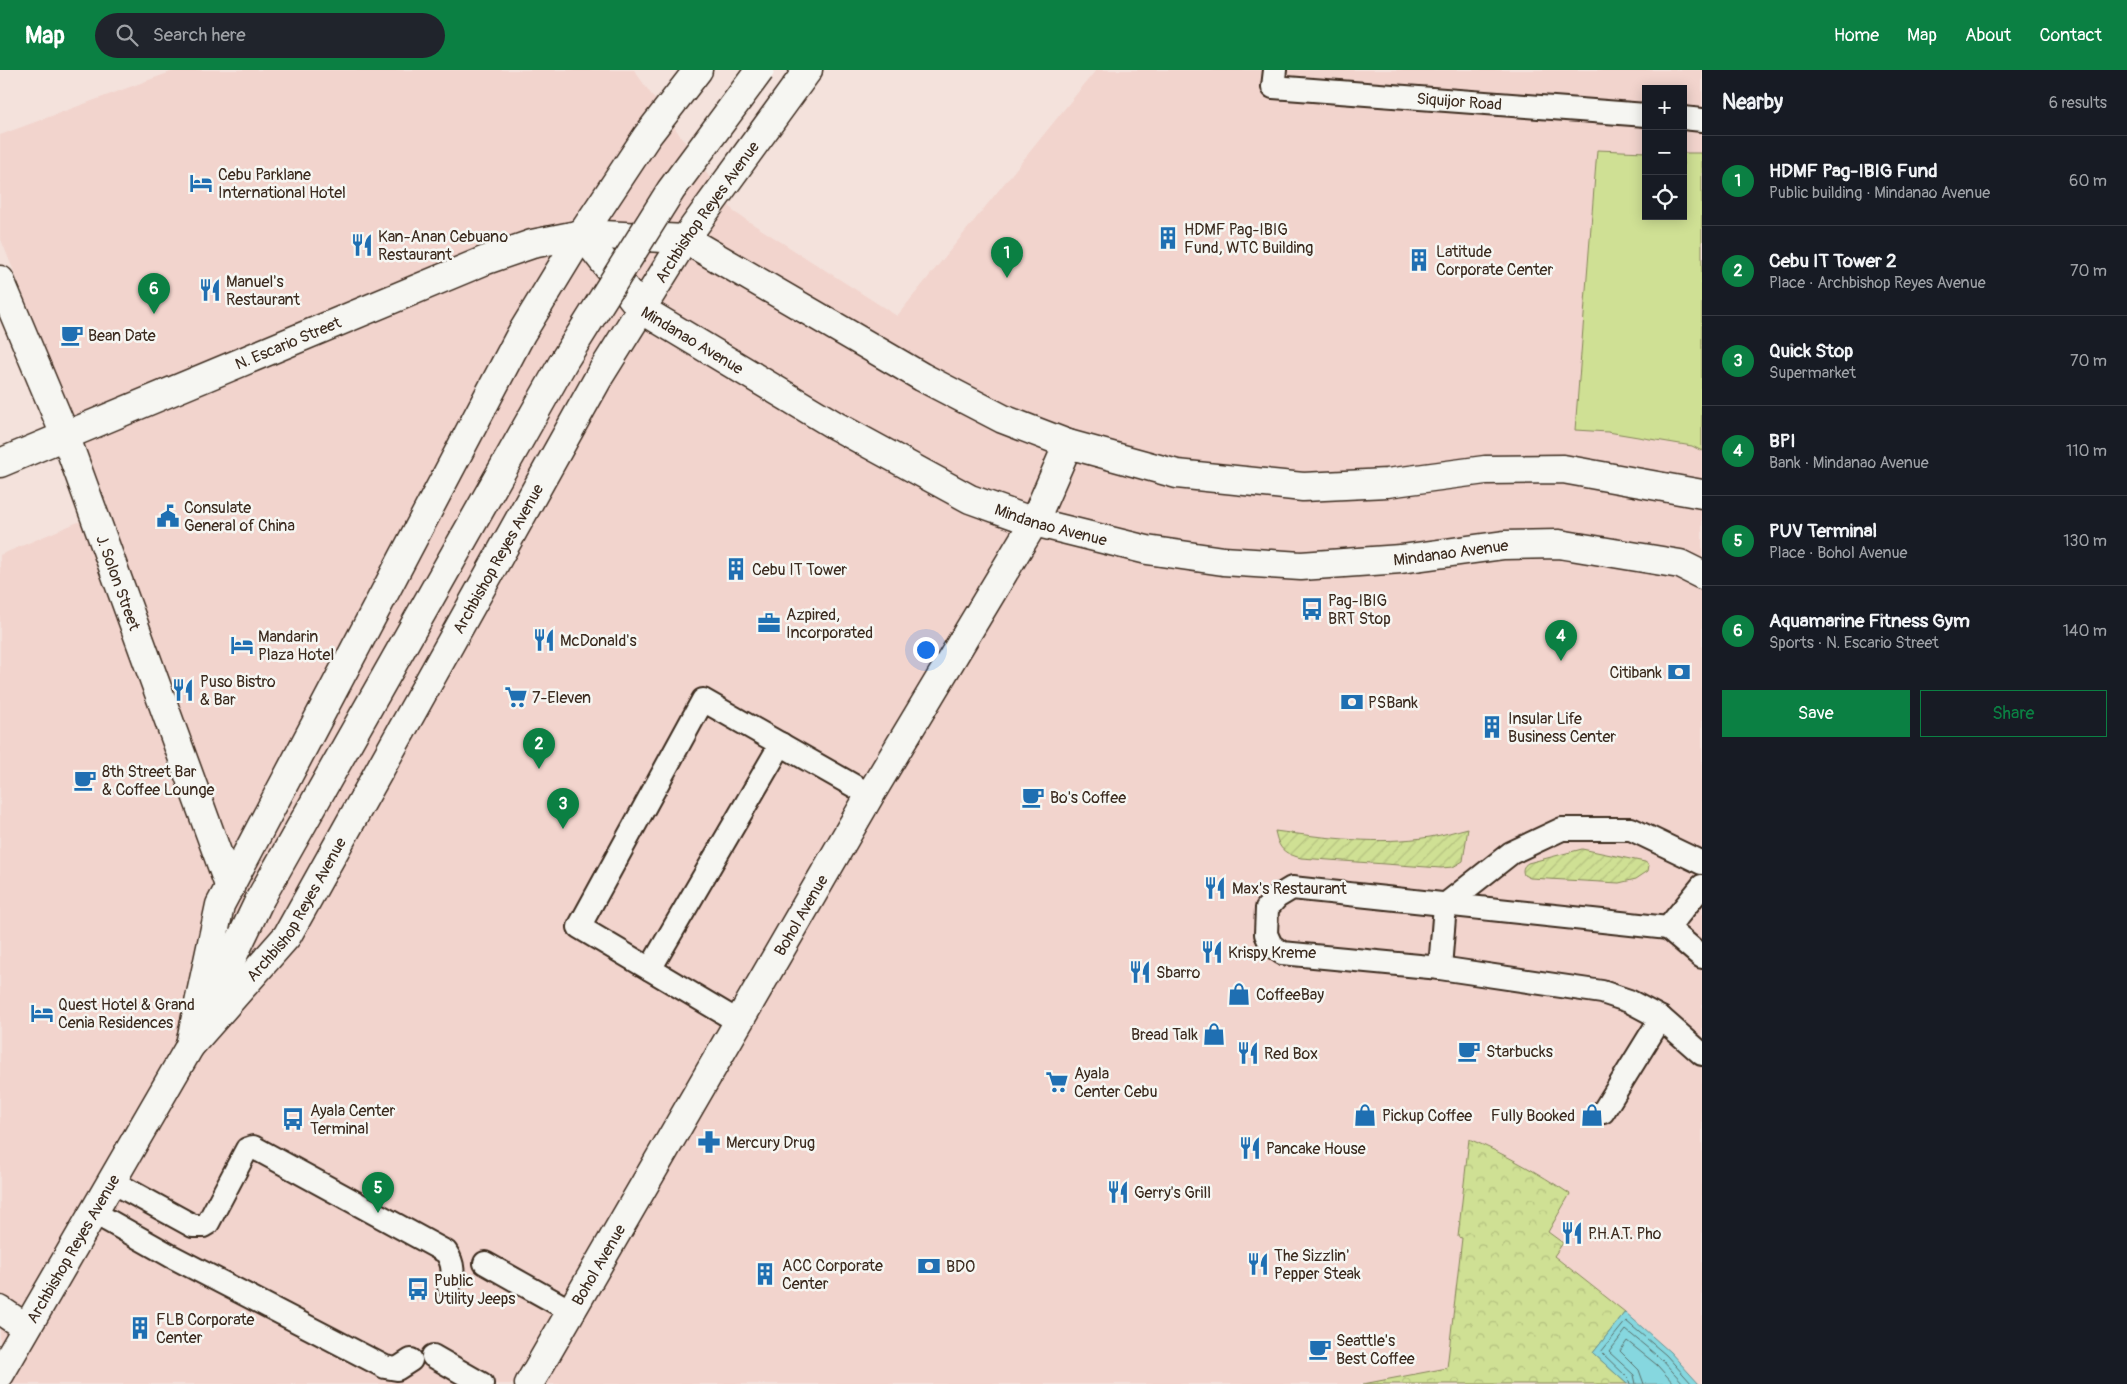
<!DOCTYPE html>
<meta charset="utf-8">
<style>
:root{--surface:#171b24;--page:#20242c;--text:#f1f3f6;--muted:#9ea1a6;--line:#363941;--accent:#0b8043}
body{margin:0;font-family:Pangolin,sans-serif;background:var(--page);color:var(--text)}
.controls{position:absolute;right:15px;top:15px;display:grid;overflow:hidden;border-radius:0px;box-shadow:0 2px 12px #0003}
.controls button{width:45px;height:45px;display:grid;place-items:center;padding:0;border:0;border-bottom:1px solid var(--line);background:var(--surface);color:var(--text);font:25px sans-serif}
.you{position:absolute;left:925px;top:579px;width:18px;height:18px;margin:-12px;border:4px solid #fff;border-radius:50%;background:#1a73e8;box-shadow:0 0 0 8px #1a73e833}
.badge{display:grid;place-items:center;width:32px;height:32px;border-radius:50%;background:var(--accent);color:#fff;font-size:16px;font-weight:700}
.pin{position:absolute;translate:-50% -41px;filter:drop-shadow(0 1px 2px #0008)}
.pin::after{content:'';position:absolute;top:26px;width:18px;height:15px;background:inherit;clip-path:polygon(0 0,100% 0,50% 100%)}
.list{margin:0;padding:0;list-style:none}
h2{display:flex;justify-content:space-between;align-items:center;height:65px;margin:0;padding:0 20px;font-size:21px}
h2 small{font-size:16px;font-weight:400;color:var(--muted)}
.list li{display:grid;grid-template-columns:32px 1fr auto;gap:15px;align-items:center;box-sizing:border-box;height:90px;padding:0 20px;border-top:1px solid var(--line)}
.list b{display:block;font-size:19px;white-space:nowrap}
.list p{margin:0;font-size:16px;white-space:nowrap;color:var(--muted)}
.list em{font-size:16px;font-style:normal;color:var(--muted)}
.actions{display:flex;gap:10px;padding:15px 20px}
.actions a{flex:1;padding:11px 0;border:1px solid var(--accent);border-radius:0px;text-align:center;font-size:18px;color:var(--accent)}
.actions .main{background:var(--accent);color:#fff}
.icon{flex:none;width:28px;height:28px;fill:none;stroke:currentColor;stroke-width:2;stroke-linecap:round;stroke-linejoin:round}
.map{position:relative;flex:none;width:1702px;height:1314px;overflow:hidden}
header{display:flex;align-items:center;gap:30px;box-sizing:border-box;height:70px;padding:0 25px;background:var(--accent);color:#fff}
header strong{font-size:24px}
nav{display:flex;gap:28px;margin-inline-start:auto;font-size:18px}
.search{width:350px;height:45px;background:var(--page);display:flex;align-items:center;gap:12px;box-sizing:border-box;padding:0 18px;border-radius:28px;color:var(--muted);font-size:19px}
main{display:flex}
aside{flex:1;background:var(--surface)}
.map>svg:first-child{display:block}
.built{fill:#f2d4cd;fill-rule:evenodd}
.grass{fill:#cfe094;stroke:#858559}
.forest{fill:url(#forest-crowns);stroke:#858559}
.garden{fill:url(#garden-furrows);stroke:#858559}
.water{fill:#86d7df;stroke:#689292}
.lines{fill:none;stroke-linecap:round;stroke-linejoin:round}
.shore{stroke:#596f6b;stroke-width:1}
.service-casing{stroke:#3b2a1e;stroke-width:26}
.minor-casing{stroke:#3b2a1e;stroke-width:31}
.tertiary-casing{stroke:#3b2a1e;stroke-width:31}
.secondary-casing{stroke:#3b2a1e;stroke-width:31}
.service{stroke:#f6f6f2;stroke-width:22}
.minor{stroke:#f6f6f2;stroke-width:28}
.tertiary{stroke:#f6f6f2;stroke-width:28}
.secondary{stroke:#f6f6f2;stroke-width:28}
.secondary-bridge-casing{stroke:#3b2a1e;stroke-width:31;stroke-linecap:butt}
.secondary-bridge{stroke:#f6f6f2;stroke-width:28}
.labels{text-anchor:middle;stroke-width:5;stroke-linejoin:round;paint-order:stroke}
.street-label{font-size:16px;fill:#3b2a1e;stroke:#f6f6f2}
.poi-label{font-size:16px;fill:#3b2a1e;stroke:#f6f6f2;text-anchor:start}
</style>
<header>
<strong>Map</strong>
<div class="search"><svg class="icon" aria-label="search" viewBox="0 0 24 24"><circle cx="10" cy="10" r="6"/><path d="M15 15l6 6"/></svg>Search here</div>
<nav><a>Home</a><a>Map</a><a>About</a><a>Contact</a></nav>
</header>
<main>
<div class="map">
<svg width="1702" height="1314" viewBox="0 0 1702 1314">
<defs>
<pattern id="forest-crowns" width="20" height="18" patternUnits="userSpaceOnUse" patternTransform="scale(1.25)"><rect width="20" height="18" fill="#cfe094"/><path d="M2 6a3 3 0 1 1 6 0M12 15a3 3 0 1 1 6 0" fill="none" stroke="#b3c07f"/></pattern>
<pattern id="garden-furrows" width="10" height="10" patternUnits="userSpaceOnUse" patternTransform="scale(1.25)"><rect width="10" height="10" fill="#cfe094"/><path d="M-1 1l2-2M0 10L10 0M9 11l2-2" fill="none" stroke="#b3c07f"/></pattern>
</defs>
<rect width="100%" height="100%" fill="#f4e2dc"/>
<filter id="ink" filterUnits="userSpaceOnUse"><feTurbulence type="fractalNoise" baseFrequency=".02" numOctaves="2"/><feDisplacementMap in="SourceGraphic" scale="10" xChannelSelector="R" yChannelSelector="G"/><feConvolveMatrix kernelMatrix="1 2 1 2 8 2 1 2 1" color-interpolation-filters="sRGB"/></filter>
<g filter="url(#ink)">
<!-- built -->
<path class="built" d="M176 0H634L734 142 897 246 1096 0H1702V1314H0V485L109 439 0 167V65ZM1646 19H1683V146H1646Z"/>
<!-- grass -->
<path class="grass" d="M1597 80 1646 82V146H1683V83H1702V381L1692 376 1608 362 1575 360Z"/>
<!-- forest -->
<path class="forest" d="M1469 1069C1505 1084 1537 1102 1570 1124L1548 1162 1563 1173 1554 1186 1625 1242 1593 1283 1627 1314H1363L1447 1298 1462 1168 1458 1167Z"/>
<!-- garden -->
<g class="garden">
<path d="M1468 758 1463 791 1453 797 1441 798 1301 788C1283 783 1279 779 1275 761 1327 768 1379 775 1430 767 1443 765 1456 761 1468 758Z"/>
<path d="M1582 779 1645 792 1649 795 1648 801 1636 809 1619 813 1530 808 1524 805C1522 800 1523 796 1528 793Z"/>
</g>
<!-- water -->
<path class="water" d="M1625 1242 1670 1282 1699 1314H1627L1593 1283Z"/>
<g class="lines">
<!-- shore -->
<g class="shore">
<path d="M1630 1314 1628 1308 1601 1282 1626 1251 1666 1285 1692 1314"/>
<path d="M1636 1314 1634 1305 1609 1282 1626 1260 1662 1290 1684 1314"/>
<path d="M1644 1314 1639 1300 1620 1281 1627 1271 1657 1295 1674 1314"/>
</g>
<defs>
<g id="service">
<path id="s1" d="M1275 0 1273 17 1646 45"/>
<path d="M1683 48 1702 50"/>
<path d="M1668 858 1292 818 1277 827 1267 838 1266 864 1271 875 1282 883 1440 898 1602 922 1629 931 1661 948 1702 984"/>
<path d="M1668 858 1702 816"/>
<path d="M1668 858 1702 887"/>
<path d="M1440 898 1445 835 1511 783 1562 759H1631L1702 793"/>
<path d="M650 899 781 674"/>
<path d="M739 952 579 857 703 630 870 725"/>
<path d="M1603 1042 1661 948"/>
<path d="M111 1111 193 1156H203L208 1153 247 1079 253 1077 446 1182C454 1194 454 1204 449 1217"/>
<path d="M93 1142 171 1186 385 1297 397 1299 411 1290"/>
<path d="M485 1193 571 1241"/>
<path d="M433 1286 482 1314"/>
</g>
<g id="minor">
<path id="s2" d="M0 210 65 365 230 818"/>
<path d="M0 1240 25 1257"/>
<path id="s3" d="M529 1314 870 725 1034 452 1068 374"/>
</g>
<g id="tertiary">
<path d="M685 169 922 307 1003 349 1068 374 1177 404 1303 417 1387 413 1485 400 1563 399 1702 424"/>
<path id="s4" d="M641 239 836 356 970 429 1034 452 1147 480 1223 491 1301 496 1401 489 1504 475 1559 474 1680 494 1702 505"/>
</g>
<g id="secondary">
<path d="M582 164 641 239"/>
<path id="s5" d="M0 393 486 190 532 174 582 164 685 169"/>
<path d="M190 975 220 835 521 264 582 164 647 66 698 0"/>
<path id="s6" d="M190 976 287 866 600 305 685 169 808 0"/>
<path id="s7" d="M0 1304 190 976 260 829"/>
</g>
</defs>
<!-- service casing -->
<use href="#service" class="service-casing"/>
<!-- minor casing -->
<use href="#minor" class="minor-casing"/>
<!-- tertiary casing -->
<use href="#tertiary" class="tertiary-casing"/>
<!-- secondary casing -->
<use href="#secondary" class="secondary-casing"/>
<!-- service -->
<use href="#service" class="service"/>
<!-- minor -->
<use href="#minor" class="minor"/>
<!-- tertiary -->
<use href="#tertiary" class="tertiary"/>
<!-- secondary -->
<use href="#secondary" class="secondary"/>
<defs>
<path id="secondary-bridge" d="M260 829 565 289 671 120 760 0"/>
</defs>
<!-- secondary-bridge casing -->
<use href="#secondary-bridge" class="secondary-bridge-casing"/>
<!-- secondary-bridge -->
<use href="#secondary-bridge" class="secondary-bridge"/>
</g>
</g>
<!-- icons -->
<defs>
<symbol id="hotel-bare" viewBox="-9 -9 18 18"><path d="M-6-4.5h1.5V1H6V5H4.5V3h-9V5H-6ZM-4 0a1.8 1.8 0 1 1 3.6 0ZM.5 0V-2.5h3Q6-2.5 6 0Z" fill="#1f6fb2" stroke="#f6f6f2" stroke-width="2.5" paint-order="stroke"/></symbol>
<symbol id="building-bare" viewBox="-9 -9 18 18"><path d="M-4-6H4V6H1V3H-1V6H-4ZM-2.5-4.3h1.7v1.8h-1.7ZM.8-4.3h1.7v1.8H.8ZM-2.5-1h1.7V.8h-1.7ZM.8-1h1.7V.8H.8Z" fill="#1f6fb2" stroke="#f6f6f2" stroke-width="2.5" paint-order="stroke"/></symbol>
<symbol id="restaurant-bare" viewBox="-9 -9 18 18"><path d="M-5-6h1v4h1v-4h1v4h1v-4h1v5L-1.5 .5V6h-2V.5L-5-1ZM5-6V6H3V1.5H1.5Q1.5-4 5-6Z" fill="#1f6fb2" stroke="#f6f6f2" stroke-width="2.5" paint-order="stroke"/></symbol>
<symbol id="cafe-bare" viewBox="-9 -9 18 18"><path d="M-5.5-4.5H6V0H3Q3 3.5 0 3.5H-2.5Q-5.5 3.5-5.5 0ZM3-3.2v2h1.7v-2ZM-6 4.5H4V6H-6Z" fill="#1f6fb2" stroke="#f6f6f2" stroke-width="2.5" paint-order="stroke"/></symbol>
<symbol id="civic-bare" viewBox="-9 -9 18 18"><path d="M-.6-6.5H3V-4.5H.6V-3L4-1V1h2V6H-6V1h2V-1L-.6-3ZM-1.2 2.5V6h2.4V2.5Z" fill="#1f6fb2" stroke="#f6f6f2" stroke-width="2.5" paint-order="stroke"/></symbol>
<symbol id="bus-bare" viewBox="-9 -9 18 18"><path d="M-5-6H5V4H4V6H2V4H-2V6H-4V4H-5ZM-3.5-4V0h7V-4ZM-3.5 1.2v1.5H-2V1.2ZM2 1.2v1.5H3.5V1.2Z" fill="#1f6fb2" stroke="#f6f6f2" stroke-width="2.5" paint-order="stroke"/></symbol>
<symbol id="office-bare" viewBox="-9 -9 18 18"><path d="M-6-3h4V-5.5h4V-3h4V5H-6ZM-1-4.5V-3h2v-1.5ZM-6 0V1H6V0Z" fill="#1f6fb2" stroke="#f6f6f2" stroke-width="2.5" paint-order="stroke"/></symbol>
<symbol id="bank-bare" viewBox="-9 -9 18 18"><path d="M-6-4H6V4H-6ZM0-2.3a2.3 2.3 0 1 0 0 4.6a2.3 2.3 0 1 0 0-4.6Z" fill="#1f6fb2" stroke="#f6f6f2" stroke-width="2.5" paint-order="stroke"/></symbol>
<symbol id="supermarket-bare" viewBox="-9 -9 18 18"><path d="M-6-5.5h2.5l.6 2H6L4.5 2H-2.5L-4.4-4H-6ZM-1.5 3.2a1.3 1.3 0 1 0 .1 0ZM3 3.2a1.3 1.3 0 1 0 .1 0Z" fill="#1f6fb2" stroke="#f6f6f2" stroke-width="2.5" paint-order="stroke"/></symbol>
<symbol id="shop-bare" viewBox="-9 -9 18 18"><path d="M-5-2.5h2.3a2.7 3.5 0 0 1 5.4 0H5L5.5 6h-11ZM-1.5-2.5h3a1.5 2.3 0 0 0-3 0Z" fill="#1f6fb2" stroke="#f6f6f2" stroke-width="2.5" paint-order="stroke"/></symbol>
<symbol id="pharmacy-bare" viewBox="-9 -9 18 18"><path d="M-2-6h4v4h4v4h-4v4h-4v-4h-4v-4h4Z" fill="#1f6fb2" stroke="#f6f6f2" stroke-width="2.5" paint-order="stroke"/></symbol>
</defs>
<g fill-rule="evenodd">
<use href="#hotel-bare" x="185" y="97" width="32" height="32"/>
<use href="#building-bare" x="1152" y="152" width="32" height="32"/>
<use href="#restaurant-bare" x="346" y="159" width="32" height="32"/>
<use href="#building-bare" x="1403" y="174" width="32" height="32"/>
<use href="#restaurant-bare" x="194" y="204" width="32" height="32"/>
<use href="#cafe-bare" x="56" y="249" width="32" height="32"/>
<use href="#civic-bare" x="152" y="430" width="32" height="32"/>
<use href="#building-bare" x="720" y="483" width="32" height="32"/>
<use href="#bus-bare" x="1296" y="523" width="32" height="32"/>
<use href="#office-bare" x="753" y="537" width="32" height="32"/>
<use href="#restaurant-bare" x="528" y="554" width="32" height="32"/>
<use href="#hotel-bare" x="226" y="559" width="32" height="32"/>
<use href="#bank-bare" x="1663" y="586" width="32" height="32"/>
<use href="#restaurant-bare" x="167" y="604" width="32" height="32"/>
<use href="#supermarket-bare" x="500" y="611" width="32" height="32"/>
<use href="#bank-bare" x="1336" y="616" width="32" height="32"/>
<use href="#building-bare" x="1476" y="641" width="32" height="32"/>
<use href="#cafe-bare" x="69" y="694" width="32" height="32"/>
<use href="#cafe-bare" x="1017" y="711" width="32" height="32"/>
<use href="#restaurant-bare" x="1199" y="802" width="32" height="32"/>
<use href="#restaurant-bare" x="1196" y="866" width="32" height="32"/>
<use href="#restaurant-bare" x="1124" y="886" width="32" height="32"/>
<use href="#shop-bare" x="1223" y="908" width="32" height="32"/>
<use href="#hotel-bare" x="26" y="927" width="32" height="32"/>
<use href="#shop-bare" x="1198" y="948" width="32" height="32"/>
<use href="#cafe-bare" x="1453" y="965" width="32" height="32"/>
<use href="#restaurant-bare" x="1232" y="967" width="32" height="32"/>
<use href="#supermarket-bare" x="1041" y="996" width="32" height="32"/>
<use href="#shop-bare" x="1349" y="1029" width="32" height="32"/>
<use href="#shop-bare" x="1576" y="1029" width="32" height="32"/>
<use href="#bus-bare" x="277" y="1033" width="32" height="32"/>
<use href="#pharmacy-bare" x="693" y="1056" width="32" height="32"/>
<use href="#restaurant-bare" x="1234" y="1062" width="32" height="32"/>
<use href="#restaurant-bare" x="1102" y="1106" width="32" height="32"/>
<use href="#restaurant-bare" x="1556" y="1147" width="32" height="32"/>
<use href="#restaurant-bare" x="1242" y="1178" width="32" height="32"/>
<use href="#bank-bare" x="913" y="1180" width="32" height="32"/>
<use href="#building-bare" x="749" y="1188" width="32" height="32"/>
<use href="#bus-bare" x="402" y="1203" width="32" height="32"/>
<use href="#building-bare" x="124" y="1242" width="32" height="32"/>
<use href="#cafe-bare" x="1304" y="1263" width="32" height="32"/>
</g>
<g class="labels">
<!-- street labels -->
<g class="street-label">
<text dy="6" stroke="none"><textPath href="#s1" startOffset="204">Siquijor Road</textPath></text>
<text dy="6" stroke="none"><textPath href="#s6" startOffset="984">Archbishop Reyes Avenue</textPath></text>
<text dy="6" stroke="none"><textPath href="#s4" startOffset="60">Mindanao Avenue</textPath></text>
<text dy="6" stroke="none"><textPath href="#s5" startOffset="312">N. Escario Street</textPath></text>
<text dy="6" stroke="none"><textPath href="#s4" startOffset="465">Mindanao Avenue</textPath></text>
<text dy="6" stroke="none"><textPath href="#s4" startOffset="870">Mindanao Avenue</textPath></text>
<text dy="6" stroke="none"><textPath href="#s6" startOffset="579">Archbishop Reyes Avenue</textPath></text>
<text dy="6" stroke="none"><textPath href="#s2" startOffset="325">J. Solon Street</textPath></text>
<text dy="6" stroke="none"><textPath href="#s6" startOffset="174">Archbishop Reyes Avenue</textPath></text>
<text dy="6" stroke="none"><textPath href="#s3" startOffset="542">Bohol Avenue</textPath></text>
<text dy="6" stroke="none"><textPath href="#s7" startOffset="145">Archbishop Reyes Avenue</textPath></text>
<text dy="6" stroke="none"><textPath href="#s3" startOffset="138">Bohol Avenue</textPath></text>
</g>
<!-- poi labels -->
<g class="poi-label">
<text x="218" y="110">Cebu Parklane<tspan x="218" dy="18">International Hotel</tspan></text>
<text x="1184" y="165">HDMF Pag-IBIG<tspan x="1184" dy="18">Fund, WTC Building</tspan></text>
<text x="378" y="172">Kan-Anan Cebuano<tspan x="378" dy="18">Restaurant</tspan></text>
<text x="1436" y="187">Latitude<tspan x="1436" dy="18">Corporate Center</tspan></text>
<text x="226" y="217">Manuel's<tspan x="226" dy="18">Restaurant</tspan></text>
<text x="88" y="271">Bean Date</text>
<text x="184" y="443">Consulate<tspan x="184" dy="18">General of China</tspan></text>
<text x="752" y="505">Cebu IT Tower</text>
<text x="1328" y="536">Pag-IBIG<tspan x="1328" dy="18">BRT Stop</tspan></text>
<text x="786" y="550">Azpired,<tspan x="786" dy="18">Incorporated</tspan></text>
<text x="258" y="572">Mandarin<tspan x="258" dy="18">Plaza Hotel</tspan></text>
<text x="560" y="576">McDonald's</text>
<text x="1662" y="608" text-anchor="end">Citibank</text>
<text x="200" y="617">Puso Bistro<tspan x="200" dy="18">&amp; Bar</tspan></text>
<text x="532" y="633">7-Eleven</text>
<text x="1368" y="638">PSBank</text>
<text x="1508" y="654">Insular Life<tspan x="1508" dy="18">Business Center</tspan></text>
<text x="102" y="707">8th Street Bar<tspan x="102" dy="18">&amp; Coffee Lounge</tspan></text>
<text x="1050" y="733">Bo's Coffee</text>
<text x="1232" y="824">Max's Restaurant</text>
<text x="1228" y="888">Krispy Kreme</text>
<text x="1156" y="908">Sbarro</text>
<text x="1256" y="930">CoffeeBay</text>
<text x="58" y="940">Quest Hotel &amp; Grand<tspan x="58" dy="18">Cenia Residences</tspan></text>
<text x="1198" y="970" text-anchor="end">Bread Talk</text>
<text x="1486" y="987">Starbucks</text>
<text x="1264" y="989">Red Box</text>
<text x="1074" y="1009">Ayala<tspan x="1074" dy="18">Center Cebu</tspan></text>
<text x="310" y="1046">Ayala Center<tspan x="310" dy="18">Terminal</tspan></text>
<text x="1382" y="1051">Pickup Coffee</text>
<text x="1575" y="1051" text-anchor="end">Fully Booked</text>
<text x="726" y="1078">Mercury Drug</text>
<text x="1266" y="1084">Pancake House</text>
<text x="1134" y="1128">Gerry's Grill</text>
<text x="1588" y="1169">P.H.A.T. Pho</text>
<text x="1274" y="1191">The Sizzlin'<tspan x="1274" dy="18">Pepper Steak</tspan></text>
<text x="782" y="1201">ACC Corporate<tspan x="782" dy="18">Center</tspan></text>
<text x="946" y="1202">BDO</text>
<text x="434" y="1216">Public<tspan x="434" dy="18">Utility Jeeps</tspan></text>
<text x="156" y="1255">FLB Corporate<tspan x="156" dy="18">Center</tspan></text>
<text x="1336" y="1276">Seattle's<tspan x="1336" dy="18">Best Coffee</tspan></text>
</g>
</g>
</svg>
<div class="controls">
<button>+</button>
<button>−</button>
<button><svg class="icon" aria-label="locate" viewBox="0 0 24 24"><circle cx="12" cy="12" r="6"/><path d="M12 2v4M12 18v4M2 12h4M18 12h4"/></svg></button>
</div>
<div class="you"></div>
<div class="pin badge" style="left:1007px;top:208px">1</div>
<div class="pin badge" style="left:539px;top:699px">2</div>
<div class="pin badge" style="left:563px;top:759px">3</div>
<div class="pin badge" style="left:1561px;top:591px">4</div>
<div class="pin badge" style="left:378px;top:1143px">5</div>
<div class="pin badge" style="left:154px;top:244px">6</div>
</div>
<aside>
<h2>Nearby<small>6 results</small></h2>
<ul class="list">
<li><span class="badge">1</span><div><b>HDMF Pag-IBIG Fund</b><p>Public building · Mindanao Avenue</p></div><em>60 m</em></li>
<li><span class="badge">2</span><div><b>Cebu IT Tower 2</b><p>Place · Archbishop Reyes Avenue</p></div><em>70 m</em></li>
<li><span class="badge">3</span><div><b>Quick Stop</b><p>Supermarket</p></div><em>70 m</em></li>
<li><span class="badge">4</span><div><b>BPI</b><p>Bank · Mindanao Avenue</p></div><em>110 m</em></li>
<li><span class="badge">5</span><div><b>PUV Terminal</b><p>Place · Bohol Avenue</p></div><em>130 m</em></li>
<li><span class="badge">6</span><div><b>Aquamarine Fitness Gym</b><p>Sports · N. Escario Street</p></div><em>140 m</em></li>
</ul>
<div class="actions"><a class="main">Save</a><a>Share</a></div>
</aside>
</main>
